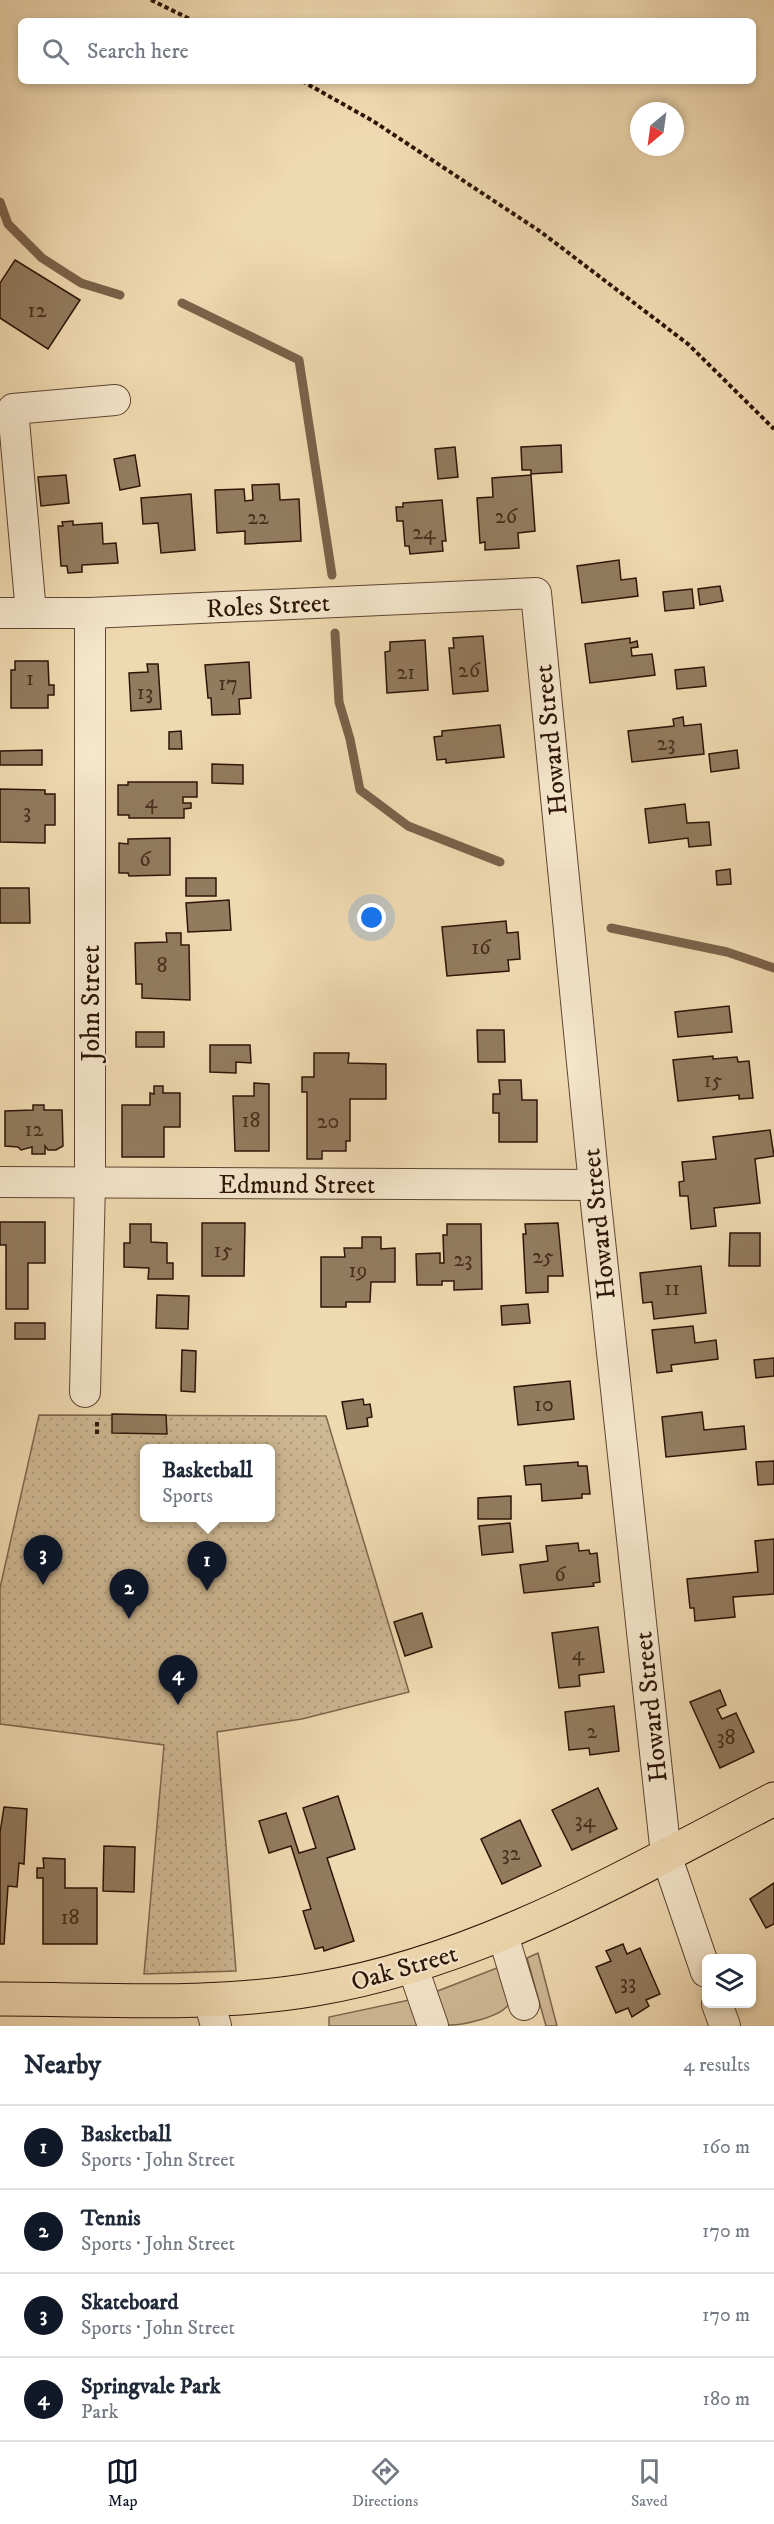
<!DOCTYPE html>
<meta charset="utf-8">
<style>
:root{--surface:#fff;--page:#f2f2f3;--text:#1f2937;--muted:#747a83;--line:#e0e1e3;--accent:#111827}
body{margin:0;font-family:"IM FELL DW Pica",serif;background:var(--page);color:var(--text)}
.controls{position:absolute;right:18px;bottom:18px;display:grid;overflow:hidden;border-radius:9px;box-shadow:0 3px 9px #0003}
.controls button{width:54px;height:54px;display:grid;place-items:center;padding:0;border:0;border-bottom:2px solid var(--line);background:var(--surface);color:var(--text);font:30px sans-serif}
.compass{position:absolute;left:630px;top:102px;width:54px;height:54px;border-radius:50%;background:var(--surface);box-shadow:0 3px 9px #0003;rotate:209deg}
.you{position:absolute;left:372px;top:918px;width:21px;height:21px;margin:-15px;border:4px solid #fff;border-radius:50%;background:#1a73e8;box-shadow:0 0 0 9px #1a73e833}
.badge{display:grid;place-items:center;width:39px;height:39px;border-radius:50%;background:var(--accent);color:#fff;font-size:20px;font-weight:700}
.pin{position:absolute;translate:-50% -50px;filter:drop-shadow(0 2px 3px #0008)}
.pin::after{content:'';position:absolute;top:32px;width:21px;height:18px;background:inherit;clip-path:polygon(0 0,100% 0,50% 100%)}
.popup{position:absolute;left:140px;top:1444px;width:135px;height:78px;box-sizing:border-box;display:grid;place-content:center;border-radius:9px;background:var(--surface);filter:drop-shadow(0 2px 4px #0005);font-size:20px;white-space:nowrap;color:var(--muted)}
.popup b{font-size:22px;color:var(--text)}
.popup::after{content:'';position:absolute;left:50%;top:100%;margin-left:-12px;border:12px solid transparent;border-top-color:var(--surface)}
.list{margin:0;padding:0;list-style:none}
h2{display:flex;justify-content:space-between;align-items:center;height:78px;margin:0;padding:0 24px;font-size:26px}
h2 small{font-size:20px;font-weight:400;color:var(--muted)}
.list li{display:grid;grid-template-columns:39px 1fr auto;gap:18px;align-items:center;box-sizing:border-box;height:84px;padding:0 24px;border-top:2px solid var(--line)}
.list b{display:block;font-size:22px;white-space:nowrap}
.list p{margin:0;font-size:20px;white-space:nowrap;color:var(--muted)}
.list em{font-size:20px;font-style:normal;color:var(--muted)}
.icon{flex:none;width:33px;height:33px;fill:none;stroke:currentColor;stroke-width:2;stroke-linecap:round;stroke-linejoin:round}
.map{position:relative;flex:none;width:774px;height:2026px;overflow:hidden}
.search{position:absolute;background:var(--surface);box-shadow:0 3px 9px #0003;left:18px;right:18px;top:18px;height:66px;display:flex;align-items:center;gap:15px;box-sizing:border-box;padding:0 21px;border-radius:9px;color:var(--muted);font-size:22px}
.sheet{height:414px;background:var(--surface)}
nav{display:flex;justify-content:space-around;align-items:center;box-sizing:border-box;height:84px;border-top:2px solid var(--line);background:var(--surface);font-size:16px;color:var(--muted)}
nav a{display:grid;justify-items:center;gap:3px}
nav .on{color:var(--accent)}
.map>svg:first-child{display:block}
.green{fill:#ceb893;stroke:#7e664d;stroke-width:1.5}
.park{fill:url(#park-dots);stroke:#7e664d;stroke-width:1.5;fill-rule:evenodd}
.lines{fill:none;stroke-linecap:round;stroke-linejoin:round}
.stream{stroke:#7a624a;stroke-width:9}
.building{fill:#927b5f;stroke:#2e1507;stroke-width:1.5}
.minor-casing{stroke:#5e4631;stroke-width:32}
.major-casing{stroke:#2e1507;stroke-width:35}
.path{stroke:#2e1507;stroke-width:4;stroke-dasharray:4.5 3;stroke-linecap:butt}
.minor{stroke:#f5e6cc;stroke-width:30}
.major{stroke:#efd9b0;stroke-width:33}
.labels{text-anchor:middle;stroke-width:4.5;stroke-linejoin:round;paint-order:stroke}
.number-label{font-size:22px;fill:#472e1d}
.street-label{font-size:26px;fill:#2e1507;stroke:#f5e6cc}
</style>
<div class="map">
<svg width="774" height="2026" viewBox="0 0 774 2026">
<defs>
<pattern id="park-dots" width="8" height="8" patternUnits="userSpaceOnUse" patternTransform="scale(1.5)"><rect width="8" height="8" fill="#ceb893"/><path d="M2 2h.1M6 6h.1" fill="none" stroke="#b19d7d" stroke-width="1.8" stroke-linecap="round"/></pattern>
</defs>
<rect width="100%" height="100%" fill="#efd9b0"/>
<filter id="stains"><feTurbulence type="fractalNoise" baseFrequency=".00333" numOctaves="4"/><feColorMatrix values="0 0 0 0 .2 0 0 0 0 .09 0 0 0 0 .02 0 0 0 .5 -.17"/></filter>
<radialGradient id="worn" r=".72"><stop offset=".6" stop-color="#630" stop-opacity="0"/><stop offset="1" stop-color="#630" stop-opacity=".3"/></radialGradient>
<!-- green -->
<g class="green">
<path d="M538 1953 557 2026H546L527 1958Z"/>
<path d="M502 1966 510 2002C504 2017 460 2026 446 2025L435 1992Z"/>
<path d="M409 2000 419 2026H329V2017Z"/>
</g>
<!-- park -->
<path class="park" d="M39 1415 326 1416 409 1692 302 1719 217 1732 236 1971 144 1974 164 1745 0 1724V1588ZM144 1448H270V1518H144Z"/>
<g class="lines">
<!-- stream -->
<g class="stream">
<path d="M0 202 8 224 42 258 81 283 120 295"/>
<path d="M182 303 299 360 332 575"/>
<path d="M335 633 339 702 350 739 360 790 408 826 500 862"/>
<path d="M611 928 727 952 774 968"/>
</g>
</g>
<!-- building -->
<g class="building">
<path d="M15 260 80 300 48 349 0 318V283Z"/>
<path d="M561 445 562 472 531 474V470H522L521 447Z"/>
<path d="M455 447 458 477 438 479 435 449Z"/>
<path d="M135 455 140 486 120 490 114 459Z"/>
<path d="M66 475 69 503 41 506 38 477Z"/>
<path d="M531 475 535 531 518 533 519 548 485 550V542L480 543 477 498 493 497 492 478Z"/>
<path d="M279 484 280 500 299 499 301 541 245 544V531L217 533 215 490 244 489 245 501 253 500 252 485Z"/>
<path d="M191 494 195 550 161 553 158 523 143 524 141 498Z"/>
<path d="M442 500 446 541H442L443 551 410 554 409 546H405L403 521H397L396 507H403V503Z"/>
<path d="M73 521V525L102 523 103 544 116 543 118 563 82 565V572L68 573 67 566H61L58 526H63L62 522Z"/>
<path d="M619 560 621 580 636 578 638 596 582 603 577 566Z"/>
<path d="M720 586 723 601 700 605 698 589Z"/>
<path d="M692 589 694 608 665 611 663 592Z"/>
<path d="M483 636 488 691 453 694 449 648H454L453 638Z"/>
<path d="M630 638V643L637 641 638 647 631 648 632 656 652 654 655 675 590 683 585 644Z"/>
<path d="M425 640 428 690 387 693 385 652 390 651V642Z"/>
<path d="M15 661H48L49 685H54V695H48V708H11V670H15Z"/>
<path d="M249 662 251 698 239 699 240 714 212 715 211 698H208L205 665Z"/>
<path d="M147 664H158L161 709 131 711 129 673 148 672Z"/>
<path d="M704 667 706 686 677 689 675 670Z"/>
<path d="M683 717 684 726 701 724 704 754 632 762 628 731 674 726 673 719Z"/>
<path d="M500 725 504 757 446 763V759L437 760 434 737 442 736V731Z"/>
<path d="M181 731 182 749H169V732Z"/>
<path d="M42 750V765H0V751Z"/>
<path d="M737 750 739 768 711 772 709 754Z"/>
<path d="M212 764 243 765V784L212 783Z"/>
<path d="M128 782H197V797H183V803H191V808L184 809V818H129V815H118V785H128Z"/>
<path d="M0 789 45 790V794H55V825H45V843L0 842Z"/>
<path d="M685 804 687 823 709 822 711 845 689 847 688 838 649 843 645 809Z"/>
<path d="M170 838V875L129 876 128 873H119V843L128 844V839Z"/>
<path d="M730 869 731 884 717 885 716 871Z"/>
<rect x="186" y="878" width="30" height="18"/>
<path d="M0 888H29L30 923H0Z"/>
<path d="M229 900 231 930 188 932 186 903Z"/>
<path d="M506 921 507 933 518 932 520 959 508 960 509 971 447 976 442 927Z"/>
<path d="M166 933H181V945H189L190 1000 142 998V984H136L135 943 167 942Z"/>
<path d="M729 1006 732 1032 678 1037 675 1012Z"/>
<path d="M477 1030H504L505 1062H478Z"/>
<rect x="136" y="1032" width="28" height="15"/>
<path d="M210 1045H250L251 1063 236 1062V1073L210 1072Z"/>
<path d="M314 1053H349L348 1063 386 1064V1099H350V1141H346V1151H322V1159H307V1092H302V1077H314Z"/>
<path d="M713 1056V1059L737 1057 738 1062 749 1061 753 1098 739 1099V1095L678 1101 673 1060Z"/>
<path d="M499 1080H521L522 1100H537V1142H499V1113H493V1094H500Z"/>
<path d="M254 1083 269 1084V1151H235L233 1096H254Z"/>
<path d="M154 1086H163V1093H180V1127H164V1157H122V1105H150V1093L154 1094Z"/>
<path d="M33 1105H44V1110H62L63 1146 56 1150H48L45 1146V1154H32V1147L21 1150 18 1147 5 1146V1111L33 1110Z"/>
<path d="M770 1130 774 1156 755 1159 760 1203 714 1208 716 1226 691 1229 688 1196H680L679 1182 684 1181 682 1162 716 1159 713 1137Z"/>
<path d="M0 1222H45V1263H28V1309H6V1245H0Z"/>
<path d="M202 1223H245L244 1276H202Z"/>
<path d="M558 1223 563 1276H548V1292L526 1293 523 1234H526L525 1224Z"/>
<path d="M130 1224H151V1242L167 1243V1263H173V1279H148L149 1268 124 1267V1243H130Z"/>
<path d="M447 1224H481L482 1289 454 1290V1281H442V1285H417L416 1254 440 1253V1263H444L443 1235H447Z"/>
<path d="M730 1233H760V1266H729Z"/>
<path d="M362 1237H381V1249L395 1248V1282H371L370 1302H346V1307H321V1257H345L344 1248H362Z"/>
<path d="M701 1266 706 1313 654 1319 652 1302 643 1303 640 1273Z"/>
<path d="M157 1295 189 1296 188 1329 156 1328Z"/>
<path d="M528 1304 530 1323 502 1325 501 1306Z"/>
<rect x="15" y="1323" width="30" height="16"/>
<path d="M693 1326 695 1343 716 1340 718 1359 671 1365 672 1371 657 1373 652 1330Z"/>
<path d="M182 1350 196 1351 195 1392 181 1391Z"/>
<path d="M774 1358V1376L756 1378 754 1360Z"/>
<path d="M570 1381 574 1419 518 1425 514 1387Z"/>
<path d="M363 1399 364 1405 370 1404 372 1417 367 1418 368 1426 347 1429 342 1402Z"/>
<path d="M702 1412 704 1430 744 1426 746 1449 666 1457 662 1417Z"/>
<path d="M112 1414 166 1415 167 1434 112 1433Z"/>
<path d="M774 1461V1484L758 1485 756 1462Z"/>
<path d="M578 1462V1466H587L590 1494H582V1498L542 1501 541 1484 526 1485 524 1466Z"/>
<path d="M511 1496V1519H478V1498Z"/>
<path d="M510 1523 513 1552 482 1555 479 1526Z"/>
<path d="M774 1539V1594L733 1597 735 1617 695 1621 694 1608H690L687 1579 758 1572 755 1541Z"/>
<path d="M578 1543 579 1551 589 1550 590 1554 597 1553 600 1582 593 1583 594 1586 524 1593 520 1565 548 1561 546 1546Z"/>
<path d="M422 1613 432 1647 405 1656 394 1622Z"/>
<path d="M598 1627 604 1672 579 1675 580 1686 559 1688 552 1633Z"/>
<path d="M720 1690 726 1705 717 1709 722 1719 736 1713 754 1752 720 1768 690 1702Z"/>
<path d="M614 1706 619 1751 590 1755 589 1748 569 1750 565 1712Z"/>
<path d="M598 1788 617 1829 572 1850 552 1810Z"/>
<path d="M338 1796 355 1849 327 1858 354 1941 324 1951 323 1947 315 1949 303 1911 311 1909 291 1846 269 1853 259 1821 286 1813 299 1853 316 1848 303 1808Z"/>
<path d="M4 1807 27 1809 24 1864 19 1863 17 1887 8 1886 4 1944H0V1833Z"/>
<path d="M520 1820 541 1866 502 1884 481 1839Z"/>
<path d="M104 1846 135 1847 134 1892 103 1891Z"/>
<path d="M43 1858 65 1859V1888H97V1944H43V1878H37V1868H44Z"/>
<path d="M774 1883V1924L766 1928 750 1899Z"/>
<path d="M623 1944 627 1954 640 1948 660 1994 646 2000 649 2006 632 2017 628 2008 616 2013 596 1967 611 1961 606 1951Z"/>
</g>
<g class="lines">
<defs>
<g id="minor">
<path d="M0 613H90L536 593 594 1185 666 1855 706 1972"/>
<path d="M31 613 13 409 115 400"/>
<path d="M0 1182 594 1185"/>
<path d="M85 1392 90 1183V613"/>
<path d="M503 1935 524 2005"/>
<path d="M413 1968 433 2026"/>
<path d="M209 2000 216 2026"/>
<path d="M717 2004 725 2026"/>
</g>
<path id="major" d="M0 1999C105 1999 212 2007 316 1989 482 1961 626 1875 774 1799"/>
</defs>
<!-- minor casing -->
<use href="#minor" class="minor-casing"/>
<!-- major casing -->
<use href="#major" class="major-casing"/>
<!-- path -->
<g class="path">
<path d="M151 0 194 21"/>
<path d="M302 81 373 121 541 232 688 344 774 429"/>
<path d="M97 1434V1419"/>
</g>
<!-- minor -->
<use href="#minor" class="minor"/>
<!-- major -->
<use href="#major" class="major"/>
</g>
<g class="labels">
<!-- number labels -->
<g class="number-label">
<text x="37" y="317">12</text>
<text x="506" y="523">26</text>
<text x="258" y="524">22</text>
<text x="424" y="539">24</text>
<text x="469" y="677">26</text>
<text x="406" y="679">21</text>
<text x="30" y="685">1</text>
<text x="228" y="690">17</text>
<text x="145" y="699">13</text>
<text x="666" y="750">23</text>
<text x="151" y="808">4</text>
<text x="27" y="818">3</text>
<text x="145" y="866">6</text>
<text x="481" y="954">16</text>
<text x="162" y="972">8</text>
<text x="713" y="1087">15</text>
<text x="251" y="1127">18</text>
<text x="328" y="1128">20</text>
<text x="34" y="1136">12</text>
<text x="223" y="1257">15</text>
<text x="543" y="1263">25</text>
<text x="463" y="1266">23</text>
<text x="358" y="1277">19</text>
<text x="672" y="1295">11</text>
<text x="544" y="1411">10</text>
<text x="560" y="1581">6</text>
<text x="578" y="1660">4</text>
<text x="592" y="1738">2</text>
<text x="726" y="1744">38</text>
<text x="585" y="1827">34</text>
<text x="511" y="1860">32</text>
<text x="70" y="1924">18</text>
<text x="628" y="1989">33</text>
</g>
<!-- street labels -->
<g class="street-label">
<text transform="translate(268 605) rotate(-3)" y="9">Roles Street</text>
<text transform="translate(550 740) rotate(-96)" y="9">Howard Street</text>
<text transform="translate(90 1003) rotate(-90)" y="9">John Street</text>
<text x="297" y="1193">Edmund Street</text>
<text transform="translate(598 1224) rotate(-96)" y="9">Howard Street</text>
<text transform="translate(650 1707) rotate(-96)" y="9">Howard Street</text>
<text transform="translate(404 1967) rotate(-16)" y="9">Oak Street</text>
</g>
</g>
<rect width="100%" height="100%" filter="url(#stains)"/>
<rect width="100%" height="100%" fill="url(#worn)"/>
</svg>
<div class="controls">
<button><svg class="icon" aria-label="layers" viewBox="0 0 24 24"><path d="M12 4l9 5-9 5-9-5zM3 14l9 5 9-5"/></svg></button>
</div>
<svg class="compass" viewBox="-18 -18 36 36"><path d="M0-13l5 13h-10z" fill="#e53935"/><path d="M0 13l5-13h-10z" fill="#747a83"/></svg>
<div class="you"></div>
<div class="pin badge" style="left:207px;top:1591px">1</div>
<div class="popup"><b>Basketball</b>Sports</div>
<div class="pin badge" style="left:129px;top:1619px">2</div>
<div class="pin badge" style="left:43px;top:1585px">3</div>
<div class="pin badge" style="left:178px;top:1705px">4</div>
<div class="search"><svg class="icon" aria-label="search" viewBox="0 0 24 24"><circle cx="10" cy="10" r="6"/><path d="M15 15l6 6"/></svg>Search here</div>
</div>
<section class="sheet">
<h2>Nearby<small>4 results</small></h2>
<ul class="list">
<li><span class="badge">1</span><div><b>Basketball</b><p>Sports · John Street</p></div><em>160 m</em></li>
<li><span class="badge">2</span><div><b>Tennis</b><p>Sports · John Street</p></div><em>170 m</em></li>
<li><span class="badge">3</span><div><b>Skateboard</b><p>Sports · John Street</p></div><em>170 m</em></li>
<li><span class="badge">4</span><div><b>Springvale Park</b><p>Park</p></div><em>180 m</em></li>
</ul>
</section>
<nav>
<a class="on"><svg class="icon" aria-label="map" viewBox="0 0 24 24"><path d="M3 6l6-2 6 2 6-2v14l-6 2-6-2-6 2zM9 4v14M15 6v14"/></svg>Map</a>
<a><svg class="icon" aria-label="directions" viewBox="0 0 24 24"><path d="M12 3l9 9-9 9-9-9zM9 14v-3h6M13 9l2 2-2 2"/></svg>Directions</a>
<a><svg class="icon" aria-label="saved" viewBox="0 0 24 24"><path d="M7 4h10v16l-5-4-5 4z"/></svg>Saved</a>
</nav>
